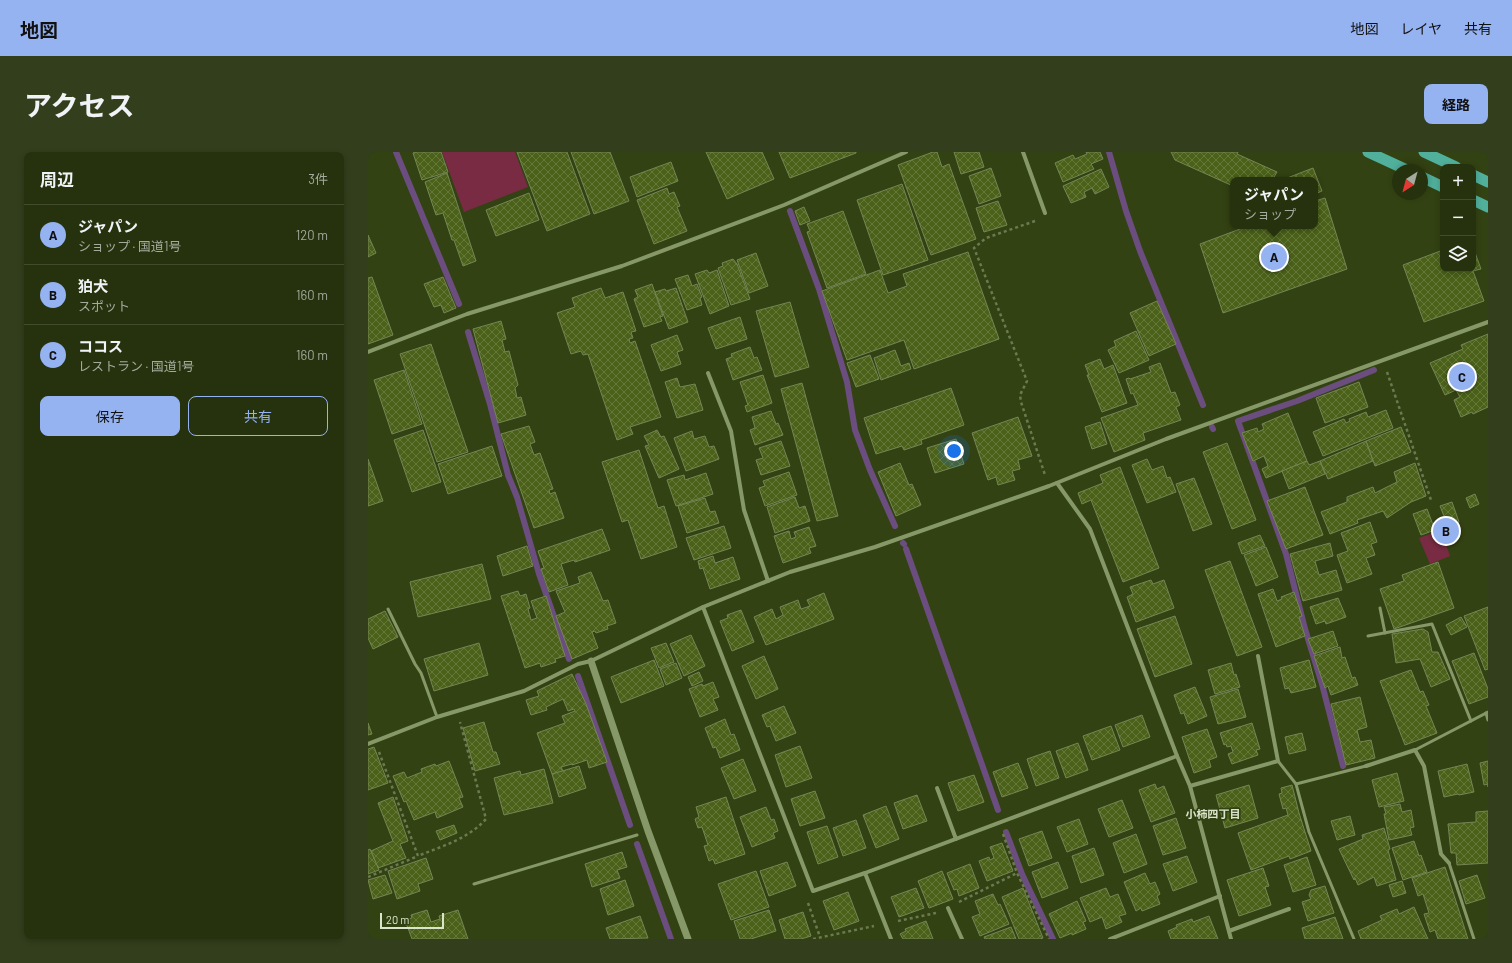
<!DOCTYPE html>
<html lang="ja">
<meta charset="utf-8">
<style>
:root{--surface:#26320e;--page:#323e1c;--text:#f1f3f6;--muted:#a4aa9e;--line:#424d2e;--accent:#95b2f1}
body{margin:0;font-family:Barlow,"Noto Sans JP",sans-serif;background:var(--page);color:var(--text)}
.controls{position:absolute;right:12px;top:12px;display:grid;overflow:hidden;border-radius:8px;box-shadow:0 2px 6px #0003}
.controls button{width:36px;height:36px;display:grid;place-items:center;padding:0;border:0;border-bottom:1px solid var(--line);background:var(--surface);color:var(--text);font:20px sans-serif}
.compass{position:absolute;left:1024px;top:12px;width:36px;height:36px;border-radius:50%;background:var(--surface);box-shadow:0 2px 6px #0003;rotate:216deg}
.scale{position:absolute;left:12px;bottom:10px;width:64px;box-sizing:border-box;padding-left:4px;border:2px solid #dbe5cb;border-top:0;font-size:11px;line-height:14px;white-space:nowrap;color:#dbe5cb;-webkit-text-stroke:3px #334212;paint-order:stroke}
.you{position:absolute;left:586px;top:299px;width:14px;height:14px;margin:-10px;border:3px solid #fff;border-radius:50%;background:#1a73e8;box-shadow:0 0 0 6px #1a73e833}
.badge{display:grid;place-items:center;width:26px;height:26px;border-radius:50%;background:var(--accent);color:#111;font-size:13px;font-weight:700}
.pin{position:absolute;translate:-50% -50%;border:2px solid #fff;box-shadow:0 1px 4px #0006}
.popup{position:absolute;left:862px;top:25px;width:88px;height:52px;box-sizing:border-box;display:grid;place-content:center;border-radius:8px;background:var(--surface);filter:drop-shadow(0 1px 3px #0005);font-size:13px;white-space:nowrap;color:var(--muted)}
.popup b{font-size:15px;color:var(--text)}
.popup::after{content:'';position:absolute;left:50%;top:100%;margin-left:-8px;border:8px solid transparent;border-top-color:var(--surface)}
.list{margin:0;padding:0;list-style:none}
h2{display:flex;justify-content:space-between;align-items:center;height:52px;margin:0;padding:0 16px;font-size:17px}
h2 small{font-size:13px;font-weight:400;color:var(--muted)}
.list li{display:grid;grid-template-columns:26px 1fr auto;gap:12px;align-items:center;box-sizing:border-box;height:60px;padding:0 16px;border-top:1px solid var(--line)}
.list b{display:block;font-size:15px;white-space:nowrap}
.list p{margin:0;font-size:13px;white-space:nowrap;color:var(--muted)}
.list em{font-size:13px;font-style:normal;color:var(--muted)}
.actions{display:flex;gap:8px;padding:12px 16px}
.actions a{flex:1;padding:9px 0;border:1px solid var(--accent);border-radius:8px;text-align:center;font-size:14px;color:var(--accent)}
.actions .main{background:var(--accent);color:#111}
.icon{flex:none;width:22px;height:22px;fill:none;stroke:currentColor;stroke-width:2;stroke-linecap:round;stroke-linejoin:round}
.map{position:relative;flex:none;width:1120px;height:787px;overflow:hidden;border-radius:8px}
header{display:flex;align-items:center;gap:24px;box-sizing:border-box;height:56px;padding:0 20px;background:var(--accent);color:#111}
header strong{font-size:19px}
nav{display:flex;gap:22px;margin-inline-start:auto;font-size:14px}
.intro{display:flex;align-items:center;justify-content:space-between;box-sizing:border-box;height:96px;padding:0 24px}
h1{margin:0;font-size:28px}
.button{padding:10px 18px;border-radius:8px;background:var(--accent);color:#111;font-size:14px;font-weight:700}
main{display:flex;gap:24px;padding:0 24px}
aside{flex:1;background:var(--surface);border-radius:8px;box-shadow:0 2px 6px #0003}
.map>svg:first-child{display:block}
.green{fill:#782b42}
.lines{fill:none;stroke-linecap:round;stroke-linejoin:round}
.stream{stroke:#6b4e7f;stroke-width:6}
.building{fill:url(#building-cross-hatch);stroke:#758656}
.path{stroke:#6c7a51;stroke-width:2.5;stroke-dasharray:3 3;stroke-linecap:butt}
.service{stroke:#869867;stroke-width:3}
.minor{stroke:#869867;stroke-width:4}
.tertiary{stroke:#869867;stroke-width:7}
.trunk{stroke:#50b09c;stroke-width:11}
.labels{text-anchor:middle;stroke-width:3.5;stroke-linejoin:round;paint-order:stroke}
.neighbourhood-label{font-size:11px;font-weight:bold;fill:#dbe5cb;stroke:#334212}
</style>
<header>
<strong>地図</strong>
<nav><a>地図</a><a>レイヤ</a><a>共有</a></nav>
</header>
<div class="intro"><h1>アクセス</h1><a class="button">経路</a></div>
<main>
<aside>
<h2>周辺<small>3件</small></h2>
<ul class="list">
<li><span class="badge">A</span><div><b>ジャパン</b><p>ショップ · 国道1号</p></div><em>120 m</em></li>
<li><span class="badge">B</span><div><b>狛犬</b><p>スポット</p></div><em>160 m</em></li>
<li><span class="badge">C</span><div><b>ココス</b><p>レストラン · 国道1号</p></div><em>160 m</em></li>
</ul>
<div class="actions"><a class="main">保存</a><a>共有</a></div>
</aside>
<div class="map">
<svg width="1120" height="787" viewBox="0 0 1120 787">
<defs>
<pattern id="building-cross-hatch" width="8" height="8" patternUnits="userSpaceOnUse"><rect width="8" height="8" fill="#4b6119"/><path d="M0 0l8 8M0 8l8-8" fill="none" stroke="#647839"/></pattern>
</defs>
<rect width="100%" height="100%" fill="#334212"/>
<!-- green -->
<g class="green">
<path d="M74 0H147L160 35 96 60Z"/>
<path d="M1073 378 1082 404 1062 412 1051 386Z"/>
</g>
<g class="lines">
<!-- stream -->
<g class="stream">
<path d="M28 0 91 152"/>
<path d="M741 0 758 59 772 99 835 253"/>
<path d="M422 59 451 137 479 230 487 278 502 318 527 374"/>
<path d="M100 180 122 252 140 323 149 345 171 422 201 507"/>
<path d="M844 275 845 277"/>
<path d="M535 391 536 392"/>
<path d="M538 397 630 658"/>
<path d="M210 524 262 673"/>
<path d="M975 614 954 532 937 477 918 402 870 269 929 249 1006 218"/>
<path d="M638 680 654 722 685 787"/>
<path d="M269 692 303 787"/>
</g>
</g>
<!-- building -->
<g class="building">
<path d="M47 0H73L80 20 54 28 45 1Z"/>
<path d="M149 0H199L222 62 179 79Z"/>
<path d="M203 0H242L261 49 226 62Z"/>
<path d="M338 0H394L406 27 359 47Z"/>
<path d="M411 0H488V1L422 26Z"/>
<path d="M565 0H569L574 15 581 12 608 87 563 103 530 13Z"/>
<path d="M586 0H611L616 15 593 22Z"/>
<path d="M718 0H732L735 7 723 12 726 17 695 30 687 11 705 3 707 7 719 2Z"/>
<path d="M803 0H870L869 2 909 20 906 25 913 28H865V34L807 8Z"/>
<path d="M303 10 310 29 269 45 262 25Z"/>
<path d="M623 16 633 44 611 52 601 24Z"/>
<path d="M945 16 954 39 947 42V28H914Z"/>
<path d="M733 17 741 35 727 42 724 36 716 40 718 45 703 51 695 34Z"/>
<path d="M79 21 108 109 95 114 86 88H84L75 61 68 63 57 30Z"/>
<path d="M534 32 560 108 515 123 489 48Z"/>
<path d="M299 36 301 42 306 40 312 54 309 55 319 79 286 92 269 48Z"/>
<path d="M161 41 171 68 128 84 118 58Z"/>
<path d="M957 46 979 117 855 161 832 92 880 74H947V49Z"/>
<path d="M630 49 639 73 616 80 608 56Z"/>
<path d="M436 55 442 69 432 73 427 59Z"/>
<path d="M475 59 498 122 459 136 439 80 442 79 439 72Z"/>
<path d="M0 83 8 101 0 105Z"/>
<path d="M1105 95 1113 117 1105 119 1116 149 1056 170 1035 113 1075 98V117H1105Z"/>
<path d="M600 100 631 187 546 217 536 188 479 208 454 139 512 118 520 141 539 134 535 122Z"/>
<path d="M388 101 400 134 381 141 369 108Z"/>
<path d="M365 107 369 112 382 147 363 153 350 116 355 114 354 111Z"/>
<path d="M339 118 341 121 349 118 361 154 342 162 327 122Z"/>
<path d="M320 123 324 134 329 132 334 145 332 146 334 153 319 158 307 127Z"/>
<path d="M4 125 25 183 0 192V126Z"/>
<path d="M75 125 88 156 76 161 73 153 66 155 56 132Z"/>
<path d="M284 132 295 164 292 165 294 169 276 175 266 147 270 145 267 138Z"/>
<path d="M233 136 237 146 255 140 268 179 263 180 265 186 261 187 262 191 267 189 293 265 262 275 265 282 249 288 220 202 215 203 213 199 203 202 189 161 207 155 204 146Z"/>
<path d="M308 136 320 170 301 177 287 140 297 137 298 139Z"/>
<path d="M789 149 808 192 781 204 762 161Z"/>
<path d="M422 150 441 215 407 225 388 159Z"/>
<path d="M372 165 379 187 348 197 340 176Z"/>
<path d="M133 169 138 187 134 188 137 200 141 199 150 233 147 236 149 246 153 245 158 263 130 271 105 177Z"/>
<path d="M768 179 781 208 751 221 740 198 748 194 746 189Z"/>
<path d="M1120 182V255L1105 262 1104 260 1093 265 1086 248 1092 245 1088 238 1077 243 1062 211 1095 197 1093 193Z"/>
<path d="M309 183 315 198 309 200 313 212 293 219 283 193Z"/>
<path d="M63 192 100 300 69 310 32 202Z"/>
<path d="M382 195 386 206 389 205 394 218 365 228 358 207 364 205 363 202Z"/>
<path d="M527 198 533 214 541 211 543 217 513 228 506 206Z"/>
<path d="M502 203 511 227 488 235 479 211Z"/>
<path d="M732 207 736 217 745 213 759 251 734 260 719 223H721L717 213Z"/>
<path d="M792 211 803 241 807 240 812 253 808 255 813 268 775 281 777 288 746 300 733 266 770 253 765 241 763 242 758 227 761 226 762 227 783 220 781 215Z"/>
<path d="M36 218 54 272 24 282 6 228Z"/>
<path d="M395 223 404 251 379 260 377 254 380 253 372 230Z"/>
<path d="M309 226 312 235 327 232 335 258 309 266 297 230Z"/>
<path d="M991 230 1000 255 957 271 948 246Z"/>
<path d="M434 231 470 364 449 369 413 237Z"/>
<path d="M583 236 596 273 553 288 554 292 536 298 534 294 508 302 496 266Z"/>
<path d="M1018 258 1025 276 955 304 945 280 976 267 978 271 982 269 981 267 998 260 1000 265Z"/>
<path d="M403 259 408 272 410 271 415 283 387 293 382 278 387 276 384 265Z"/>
<path d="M920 261 939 309 898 326 894 317 900 314 896 304 885 309 874 281 889 276 890 280 896 277 894 272Z"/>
<path d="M650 265 664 304 650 308 652 317 644 319 647 328 630 333 628 325 620 328 604 281Z"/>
<path d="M732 270 739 292 724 297 717 275Z"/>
<path d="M161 274 167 290 162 292 166 303 172 301 185 337 181 338 182 342 187 340 196 366 166 376 133 282Z"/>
<path d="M1033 275 1043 300 1007 314 998 289Z"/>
<path d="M55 278 73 330 44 340 26 288Z"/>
<path d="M289 278 293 285 296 284 311 317 291 326 277 294 281 293 276 284Z"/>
<path d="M324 279 326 287 337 284 341 295 346 294 351 307 318 319 306 286Z"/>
<path d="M588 287 596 312 567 321 559 296Z"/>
<path d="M413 289 422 314 393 323 388 308 395 306 391 296Z"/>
<path d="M998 289 1005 309 960 327 952 309Z"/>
<path d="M859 291 888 368 864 377 835 300Z"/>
<path d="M124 294 134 324 80 342 70 312Z"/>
<path d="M271 298 290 356 296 354 309 395 273 407 260 368 254 370 234 310Z"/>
<path d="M0 307 15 349 0 354Z"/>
<path d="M779 307 784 318 795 314 799 326 802 325 808 340 779 351 764 313Z"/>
<path d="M939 309 941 313 952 309 957 322 921 337 914 319Z"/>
<path d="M532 311 541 333 544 332 553 353 528 364 510 320Z"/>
<path d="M1047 311 1058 344 1043 350 1019 366 1015 359 989 368 990 371 962 382 953 360 979 350V345L1005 335 1007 341 1029 330 1026 320Z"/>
<path d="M752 315 791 416 755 430 723 348 714 352 710 341 735 331 732 323Z"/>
<path d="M421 320 429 343 397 354 391 336 397 334 395 329Z"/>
<path d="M338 321 345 342 308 354 299 328 316 323 317 328Z"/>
<path d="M826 326 844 372 825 379 808 332Z"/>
<path d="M937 335 955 383 918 397 899 349Z"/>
<path d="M1107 342 1111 352 1102 356 1098 346Z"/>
<path d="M427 345 431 356 437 354 442 369 407 381 399 355Z"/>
<path d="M337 346 342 360 347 359 351 371 319 381 310 354Z"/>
<path d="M1084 350 1091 370 1080 374 1072 354Z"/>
<path d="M1059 357 1067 378 1053 383 1045 362Z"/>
<path d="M1002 370 1009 390 1003 392 1007 403 998 406 1004 422 979 431 969 403 980 399 973 381Z"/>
<path d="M356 374 363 396 326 408 318 386Z"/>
<path d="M441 375 448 394 441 396 443 401 415 411 406 384 421 379 423 387 428 385 426 380Z"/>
<path d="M234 377 242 398 207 410 206 408 193 412 200 433 181 440 173 417 176 416 170 399Z"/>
<path d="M892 383 897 394 874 402 870 391Z"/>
<path d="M962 391 965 404 947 409 951 423 968 418 974 438 935 449 922 402Z"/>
<path d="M159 394 165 414 135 424 129 404Z"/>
<path d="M898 395 910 425 888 434 876 403Z"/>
<path d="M345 404 347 411 365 405 372 427 342 437 335 416 332 417 330 409Z"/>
<path d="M862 409 894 495 869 504 837 418Z"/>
<path d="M1070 410 1086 456 1026 477 1012 437 1036 429 1034 423Z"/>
<path d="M114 412 123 447 50 465 42 430Z"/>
<path d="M223 420 235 449 240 448 248 471 239 474 240 477 228 481 227 479 224 480 230 496 204 507 188 464 197 460 188 439 212 431 210 425Z"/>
<path d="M783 428 785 432 796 428 806 456 768 470 759 445 765 442 762 435Z"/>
<path d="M905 437 909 449 914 447 913 445 926 440 934 464 931 465 937 484 908 495 890 442Z"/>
<path d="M150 439 152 444 158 442 162 456 160 457 163 468 169 466 163 449 178 444 197 504 187 507 188 510 173 515 172 511 157 516 133 444Z"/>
<path d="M456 441 466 467 398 493 386 465 404 457 408 467 415 463 412 455 430 448 433 457 442 454 439 448Z"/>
<path d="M970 446 978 465 958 472 957 469 948 472 942 455Z"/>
<path d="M1120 455V517L1117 518 1096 464Z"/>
<path d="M373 458 386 490 364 499 352 469 360 466 359 463Z"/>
<path d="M17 459 30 485 5 497 0 486V467Z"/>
<path d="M807 464 824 512 787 525 769 477Z"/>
<path d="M1093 465 1099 475 1083 483 1078 473Z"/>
<path d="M1055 477 1060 480 1064 500H1070L1082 527 1063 535 1052 507 1028 511 1024 482Z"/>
<path d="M965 479 970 494 946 502 940 487Z"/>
<path d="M323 483 337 514 316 524 302 492Z"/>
<path d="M111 491 120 523 66 539 56 507Z"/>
<path d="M298 491 306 510 291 516 283 496Z"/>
<path d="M972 495 974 506 977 505 984 526 987 525 990 533 963 543 960 534 957 536 946 504Z"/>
<path d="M1106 501 1120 537V545L1101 552 1084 509Z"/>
<path d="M396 504 410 537 388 547 374 514Z"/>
<path d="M286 508 296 534 253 551 243 525Z"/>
<path d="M941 508 948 535 923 541 921 536 917 537 912 516Z"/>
<path d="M308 511 314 526 298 533 292 517Z"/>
<path d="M863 511 866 523 868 522 872 535 847 542 840 518Z"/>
<path d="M1043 518 1052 540 1055 539 1061 553 1058 554 1069 581 1037 593 1012 529Z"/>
<path d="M331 520 335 529 324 534 320 525Z"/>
<path d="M204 522 218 552 239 610 221 616 219 608 204 613V612L193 615 195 619 184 622 169 581 197 571 194 564 207 559 206 557 200 559 195 547 178 555 179 558 163 563 158 548 171 544 169 539Z"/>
<path d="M345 530 351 545 345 547 350 558 332 565 321 537 334 532 335 534Z"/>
<path d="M827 535 839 564 820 572 816 561 813 562 806 543Z"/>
<path d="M870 537 878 565 850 572 842 545Z"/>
<path d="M992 545 999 575 989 578 992 590 1003 588 1007 606 978 613 963 552Z"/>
<path d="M416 554 428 581 408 589 402 574 399 575 394 563Z"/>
<path d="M774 563 782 585 755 595 747 573Z"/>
<path d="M357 567 363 583 366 582 372 598 352 606 348 595 345 596 337 576Z"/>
<path d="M116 570 125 600H128L132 612 107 619 95 576Z"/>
<path d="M0 571 4 582 0 583Z"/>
<path d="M884 571 892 597 888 598 890 603 864 612 860 602 865 600 863 594 859 595 858 592 856 593 852 581Z"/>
<path d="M743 574 752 598 724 608 715 584Z"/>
<path d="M839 577 849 605 841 608 843 615 826 621 814 585Z"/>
<path d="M934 581 938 598 921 602 917 585Z"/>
<path d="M710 591 720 618 698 626 688 599Z"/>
<path d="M432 594 444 626 418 635 407 603Z"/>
<path d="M6 595 20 631 0 638V597Z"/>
<path d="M682 599 691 626 668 634 659 607Z"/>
<path d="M375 607 388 639 366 647 353 616Z"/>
<path d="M81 609 95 645 91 646 95 655 69 666 67 660 46 668 38 649 36 650 25 624 36 620 39 626 54 620 53 617 67 612 68 614Z"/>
<path d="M1120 609V635V632L1116 633 1112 611Z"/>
<path d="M650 611 660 636 634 645 625 620Z"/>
<path d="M1099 612 1106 640 1091 643 1090 642 1076 645 1070 619Z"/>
<path d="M211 614 218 636 191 645 184 622Z"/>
<path d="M176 617 185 651 136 663 126 626 152 619 153 623Z"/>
<path d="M1029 621 1036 649 1011 655 1004 628Z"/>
<path d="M606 623 616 650 590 659 580 631Z"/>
<path d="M787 632 789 637 796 634 807 661 783 670 771 638Z"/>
<path d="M881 633 890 666 857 676 848 643Z"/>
<path d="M924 633 931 661 943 699 922 707 921 704 883 718 870 681 920 663 918 656 915 657 911 642 914 641 913 636Z"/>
<path d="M447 639 457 666 432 674 423 647Z"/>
<path d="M549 643 559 669 535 677 526 651Z"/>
<path d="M25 645 40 689 32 692 38 706 10 716 3 699 25 689 10 651Z"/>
<path d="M358 645 377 702 347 712 345 707 341 709 336 694 340 693 334 675 330 676 327 667 331 665 328 655Z"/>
<path d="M754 648 765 676 741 685 730 657Z"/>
<path d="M1032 652 1034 660 1043 658 1046 675 1042 676 1044 683 1021 688 1016 662H1018L1016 655Z"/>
<path d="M518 654 531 687 508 696 495 663Z"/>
<path d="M398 655 403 668 406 667 410 679 405 681 407 686 384 695 372 665Z"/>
<path d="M1120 659V711L1089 713 1088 701H1083L1080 672 1108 670V660Z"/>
<path d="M982 664 987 683 969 688 963 669Z"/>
<path d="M808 666 818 696 795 703 785 674Z"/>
<path d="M711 667 720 692 699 700 689 675Z"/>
<path d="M488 668 498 696 475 704 465 676Z"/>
<path d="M86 673 89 681 72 688 68 679Z"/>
<path d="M459 674 470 705 450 712 439 680Z"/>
<path d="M1016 676 1022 697 1020 698 1028 728 1009 734 1006 725 990 733 987 726 986 728 971 697 995 687 994 683Z"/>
<path d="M674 679 684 706 661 714 651 687Z"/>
<path d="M768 682 779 712 756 721 745 691Z"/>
<path d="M1046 689 1051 704 1053 703 1059 720 1035 728 1024 696Z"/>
<path d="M634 691 645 719 619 729 611 709 621 705 622 708 626 706 622 695Z"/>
<path d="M726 696 736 723 713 731 704 704Z"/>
<path d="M2 697 11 718 0 722V698Z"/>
<path d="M254 700 259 715 249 718 252 726 224 735 217 712Z"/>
<path d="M819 704 829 730 805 739 795 712Z"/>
<path d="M939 705 948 733 925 740 916 713Z"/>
<path d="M58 706 65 727 50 732 52 739 29 747 20 719Z"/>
<path d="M419 710 428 734 401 744 392 719Z"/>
<path d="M690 710 700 736 674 746 664 720Z"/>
<path d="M602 712 611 736 591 744 589 737 586 738 579 721Z"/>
<path d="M1077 715 1100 787H1070L1067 778 1062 780 1056 762 1061 761 1055 742 1050 744 1044 726Z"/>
<path d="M895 716 901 734 897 735 903 753 871 764 859 728Z"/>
<path d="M388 719 401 755 363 768 350 732Z"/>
<path d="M574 719 585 747 561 756 550 729Z"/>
<path d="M777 721 782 732 787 730 792 742 789 744 792 752 774 759 773 756 768 759 756 730Z"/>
<path d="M17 723 24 741 5 747 0 728Z"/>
<path d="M1109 723 1117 746 1098 752 1091 729Z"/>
<path d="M257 728 266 754 240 763 232 737Z"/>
<path d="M1034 729 1038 741 1025 745 1021 733Z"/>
<path d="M957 734 966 761 940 769 934 750 943 747 941 743 943 738Z"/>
<path d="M548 736 556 756 531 765 523 745Z"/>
<path d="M655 736 675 786 672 787H651L634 745Z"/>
<path d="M738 736 742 745 750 742 758 762 751 764 754 770 738 777 734 765 722 770 712 746Z"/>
<path d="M480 740 491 769 466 778 455 749Z"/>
<path d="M625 742 630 753 632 752 641 772 612 784 604 765 612 762 607 749Z"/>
<path d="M709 749 718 769 715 770 718 777 704 783V781L692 786 681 762Z"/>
<path d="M1046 755 1060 787H993L990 779 1014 768 1012 764 1029 757 1031 762Z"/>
<path d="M59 758 63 770 72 767 71 764 90 758 100 787H44L37 768 44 766 43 763Z"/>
<path d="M401 758 408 779 383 787H372L366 769Z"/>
<path d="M435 760 443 784 433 787H417L411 768Z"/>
<path d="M272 764 280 786 242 787 238 776Z"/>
<path d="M841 764 850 787H803L800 779 809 775 808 773 824 767 825 770Z"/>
<path d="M967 765 975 787H937L934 776Z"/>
<path d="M558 769 565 787H535L532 782 538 779 537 777Z"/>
<path d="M643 775 648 787H617L616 785Z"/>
</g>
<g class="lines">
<!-- path -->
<g class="path">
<path d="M667 69 618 86 606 96 659 229 652 243 653 250 677 323"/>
<path d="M1019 220 1063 348"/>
<path d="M11 600 50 704C74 694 100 687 118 667L92 570"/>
<path d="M635 682 649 721 681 787"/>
<path d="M0 725 50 704"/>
<path d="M591 750 649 721"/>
<path d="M440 751 452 785"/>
<path d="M530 769 568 761"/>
<path d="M445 787 506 774"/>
</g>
<!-- service -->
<g class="service">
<path d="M1012 456 1017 481"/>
<path d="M20 457 47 512 53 521 69 565"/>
<path d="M1000 484 1064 472 1103 569"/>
<path d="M1118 561 1120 568"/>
<path d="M1047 598 1120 560"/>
<path d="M910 609 928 632 998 614"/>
<path d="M928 632 941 680 986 787"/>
<path d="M1081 711 1106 787"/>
<path d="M106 732 269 683"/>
</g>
<!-- minor -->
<g class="minor">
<path d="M655 0 677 61"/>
<path d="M0 200 99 162 254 114 416 53 538 0"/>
<path d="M340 221 363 279 376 358 400 429"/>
<path d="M689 331 722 377 809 604 822 634 863 787"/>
<path d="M335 455 445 739 497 721"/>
<path d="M0 592 69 565 156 539 210 512 223 509 335 455 422 420 507 395 681 334 798 287 1120 170"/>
<path d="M998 614 1047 598 1056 614 1073 702 1081 711"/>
<path d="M822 634 910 609 890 504"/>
<path d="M569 636 588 687"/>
<path d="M580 756 594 787"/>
<path d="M861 779 921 757"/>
<path d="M523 787 497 721 809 604"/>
<path d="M742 787 852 744"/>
</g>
<!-- tertiary -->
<path class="tertiary" d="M223 509 280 679 320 787"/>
<!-- trunk -->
<g class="trunk">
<path d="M1000 0 1039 18"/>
<path d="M1056 0 1088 15"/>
<path d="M1105 23 1120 30"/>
<path d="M1054 25 1075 35"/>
<path d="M1105 48 1120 55"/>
</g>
</g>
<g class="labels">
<!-- neighbourhood labels -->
<g class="neighbourhood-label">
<text x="845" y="666">小柿四丁目</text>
</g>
</g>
</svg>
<div class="controls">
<button>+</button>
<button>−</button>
<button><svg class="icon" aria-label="layers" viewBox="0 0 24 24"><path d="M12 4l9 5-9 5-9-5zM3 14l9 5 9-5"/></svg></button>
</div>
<svg class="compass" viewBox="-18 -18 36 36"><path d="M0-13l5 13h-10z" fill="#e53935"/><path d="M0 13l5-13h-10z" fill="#a4aa9e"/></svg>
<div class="scale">20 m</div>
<div class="you"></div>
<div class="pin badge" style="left:906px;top:105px">A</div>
<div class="popup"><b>ジャパン</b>ショップ</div>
<div class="pin badge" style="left:1078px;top:379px">B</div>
<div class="pin badge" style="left:1094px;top:225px">C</div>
</div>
</main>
